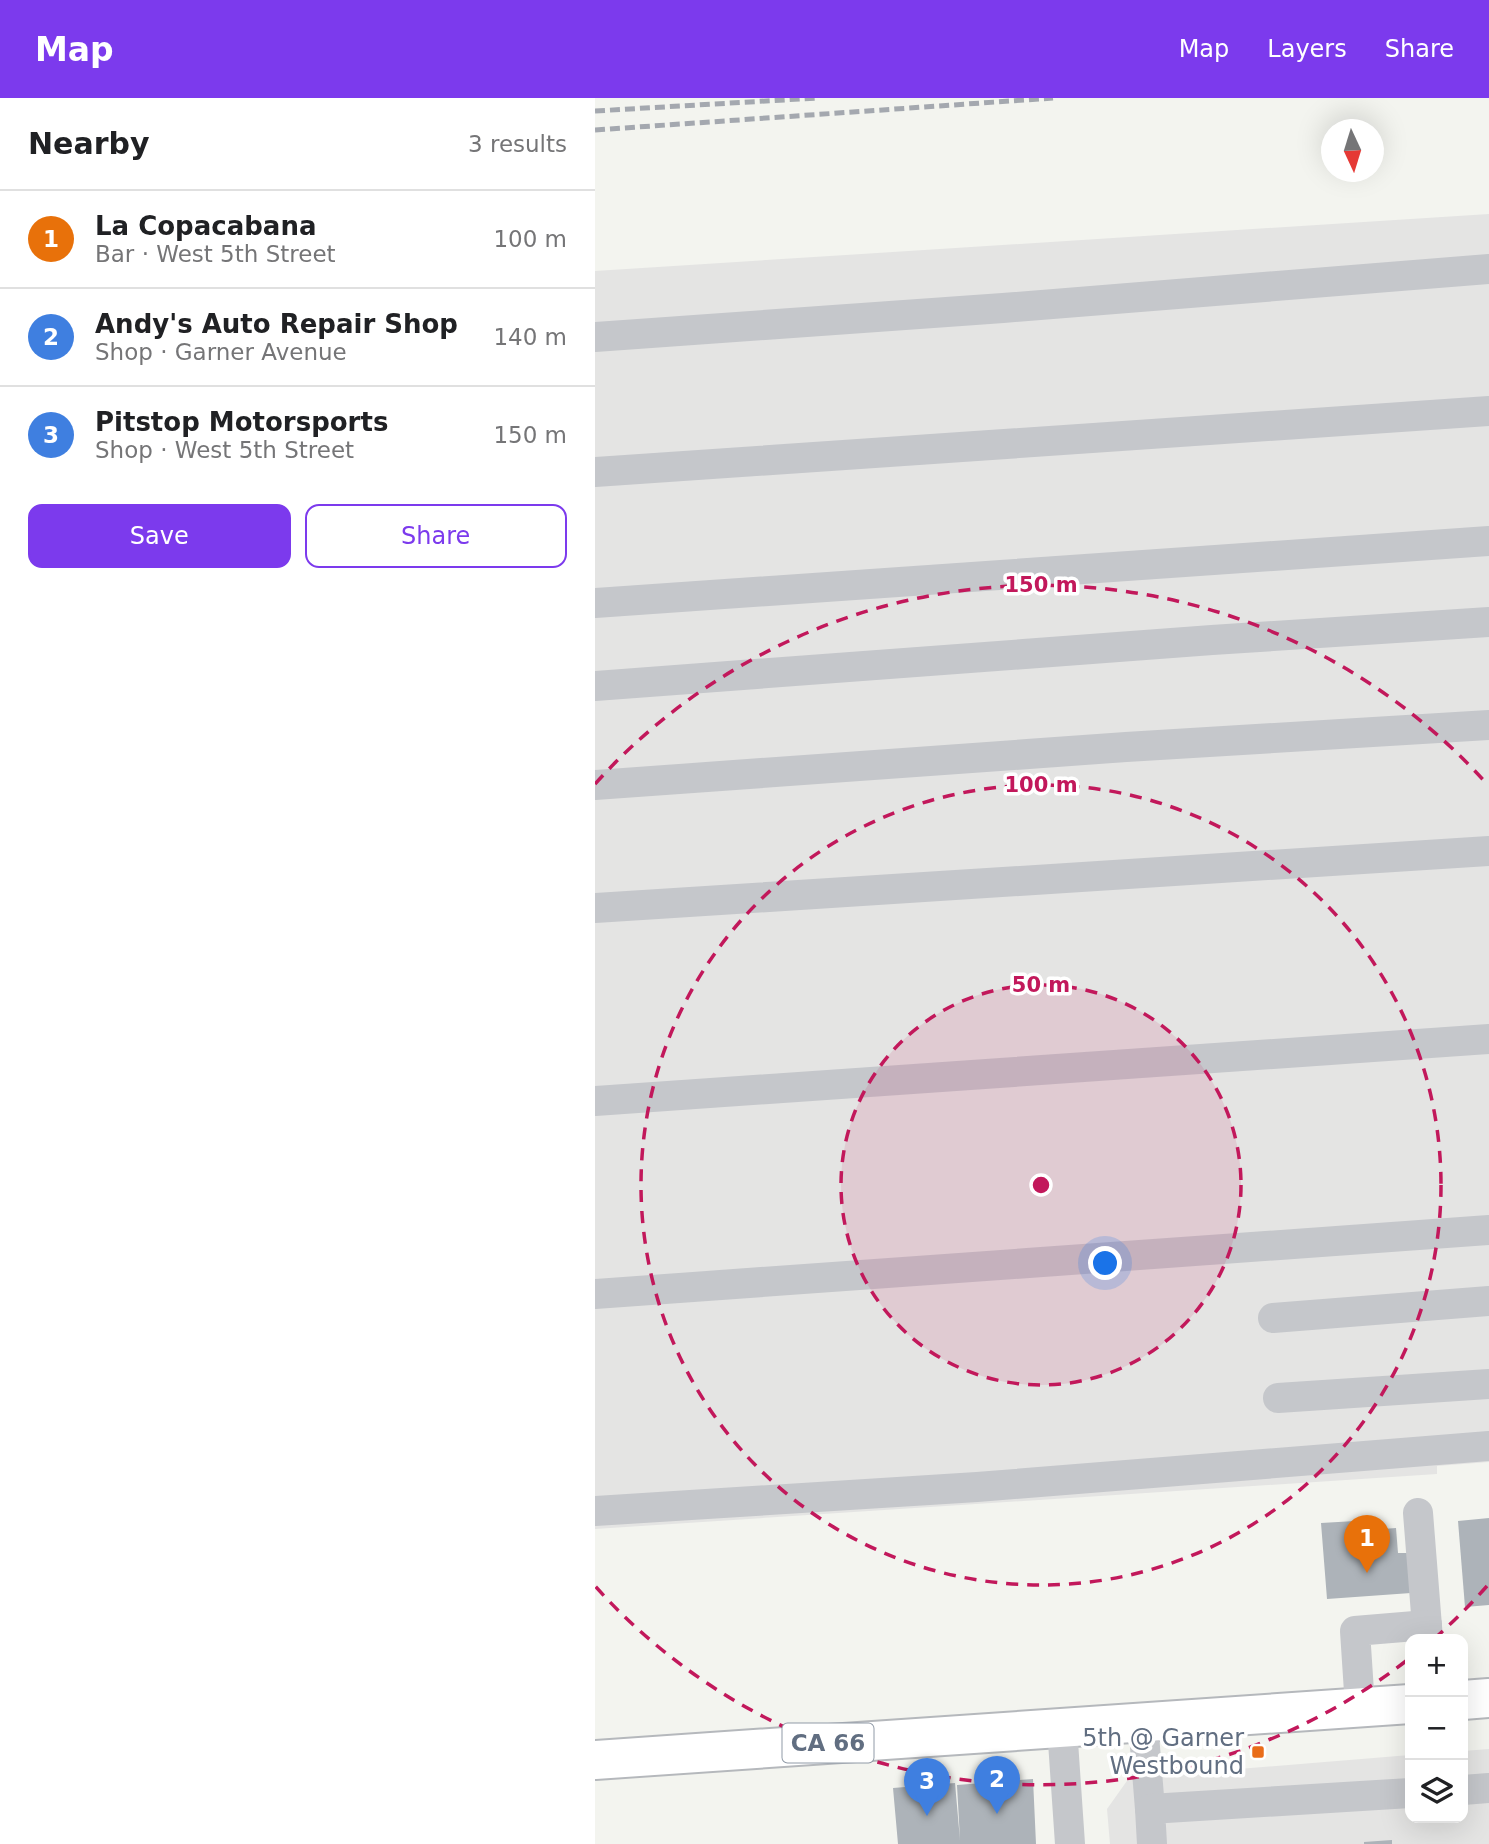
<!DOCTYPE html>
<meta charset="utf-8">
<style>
:root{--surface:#fff;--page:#f2f2f2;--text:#202124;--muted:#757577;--line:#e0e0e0;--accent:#7c3aed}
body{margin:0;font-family:"DejaVu Sans",sans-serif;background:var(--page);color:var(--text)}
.controls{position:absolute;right:21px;bottom:21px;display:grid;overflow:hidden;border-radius:14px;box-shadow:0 7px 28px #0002}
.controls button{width:63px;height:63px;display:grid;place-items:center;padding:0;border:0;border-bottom:2px solid var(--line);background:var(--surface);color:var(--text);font:35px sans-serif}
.compass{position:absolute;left:726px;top:21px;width:63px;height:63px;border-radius:50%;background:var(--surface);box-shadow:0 7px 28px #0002;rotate:176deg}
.you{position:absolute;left:511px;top:1166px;width:24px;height:24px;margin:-18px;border:5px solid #fff;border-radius:50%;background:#1a73e8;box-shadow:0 0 0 10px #1a73e833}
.badge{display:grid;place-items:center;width:46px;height:46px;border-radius:50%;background:var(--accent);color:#fff;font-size:23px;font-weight:700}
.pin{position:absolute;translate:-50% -58px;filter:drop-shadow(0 2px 4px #0008)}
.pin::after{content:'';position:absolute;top:37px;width:24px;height:21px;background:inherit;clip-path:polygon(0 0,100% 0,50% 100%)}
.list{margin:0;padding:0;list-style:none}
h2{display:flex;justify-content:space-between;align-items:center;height:91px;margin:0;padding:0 28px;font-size:30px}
h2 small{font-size:23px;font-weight:400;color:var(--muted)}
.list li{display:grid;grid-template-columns:46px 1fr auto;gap:21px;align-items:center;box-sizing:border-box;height:98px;padding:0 28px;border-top:2px solid var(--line)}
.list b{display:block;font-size:26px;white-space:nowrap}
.list p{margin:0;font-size:23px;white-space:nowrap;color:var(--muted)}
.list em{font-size:23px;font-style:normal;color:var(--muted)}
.actions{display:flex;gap:14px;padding:21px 28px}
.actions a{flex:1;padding:16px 0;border:2px solid var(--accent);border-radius:14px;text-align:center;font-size:24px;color:var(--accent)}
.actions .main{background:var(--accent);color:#fff}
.icon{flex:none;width:38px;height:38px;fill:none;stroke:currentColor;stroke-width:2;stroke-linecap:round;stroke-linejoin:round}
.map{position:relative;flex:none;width:894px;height:1746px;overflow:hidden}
header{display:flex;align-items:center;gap:42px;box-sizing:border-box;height:98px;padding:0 35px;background:var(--accent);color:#fff}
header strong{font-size:33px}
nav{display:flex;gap:38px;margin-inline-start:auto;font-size:24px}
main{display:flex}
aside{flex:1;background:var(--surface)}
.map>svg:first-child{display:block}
.built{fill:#e4e4e3}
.building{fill:#adb3b9}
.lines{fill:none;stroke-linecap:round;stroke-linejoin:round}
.major-casing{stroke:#b5b8bc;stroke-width:42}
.minor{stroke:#c5c7cb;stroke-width:30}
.major{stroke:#fff;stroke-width:38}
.rail{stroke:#a4a8af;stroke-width:5;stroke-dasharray:10 5;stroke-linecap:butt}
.ring{fill:none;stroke:#c2185b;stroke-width:3.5;stroke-dasharray:12 9}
.poi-dot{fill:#e96d1a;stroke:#fff;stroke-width:2.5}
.labels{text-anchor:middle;stroke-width:7;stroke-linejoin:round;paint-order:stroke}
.shield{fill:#fff;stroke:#909aa7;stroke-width:2}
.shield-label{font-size:23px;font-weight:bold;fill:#616e81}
.poi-label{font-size:24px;fill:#616e81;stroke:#fff;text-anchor:end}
.centre{fill:#c2185b;stroke:#fff;stroke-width:3.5}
.ring-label{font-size:21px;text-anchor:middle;font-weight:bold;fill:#c2185b;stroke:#fff;stroke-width:7;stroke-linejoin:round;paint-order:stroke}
</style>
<header>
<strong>Map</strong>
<nav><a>Map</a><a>Layers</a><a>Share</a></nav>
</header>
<main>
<aside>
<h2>Nearby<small>3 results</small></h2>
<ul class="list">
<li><span class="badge" style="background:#e8710a">1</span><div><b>La Copacabana</b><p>Bar · West 5th Street</p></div><em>100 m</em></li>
<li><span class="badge" style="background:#3f7fe0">2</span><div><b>Andy's Auto Repair Shop</b><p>Shop · Garner Avenue</p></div><em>140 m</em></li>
<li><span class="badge" style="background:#3f7fe0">3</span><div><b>Pitstop Motorsports</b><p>Shop · West 5th Street</p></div><em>150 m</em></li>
</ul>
<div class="actions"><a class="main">Save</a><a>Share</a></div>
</aside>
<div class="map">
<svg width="894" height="1746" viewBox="0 0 894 1746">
<rect width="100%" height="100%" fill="#f3f4ef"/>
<!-- built -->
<g class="built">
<path d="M894 116V1364L842 1368V1376L0 1431V173Z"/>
<path d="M894 1651V1746H515L512 1711 534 1680 815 1657V1720H868V1653Z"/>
</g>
<!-- building -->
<g class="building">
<path d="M894 1420V1507L870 1509 863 1423Z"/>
<path d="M760 1423 761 1433 801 1430 803 1455H812L816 1495 732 1501 726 1425Z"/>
<path d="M438 1681 441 1746H303L298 1690 360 1685 365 1742 362 1687Z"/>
<path d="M797 1742V1746H769V1744Z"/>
</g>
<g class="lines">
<defs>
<g id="major">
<path d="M868 1602 894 1600"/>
<path d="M0 1662 815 1606"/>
</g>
</defs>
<!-- major casing -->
<use href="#major" class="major-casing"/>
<!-- minor -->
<g class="minor">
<path d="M0 239 408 210 894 171"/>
<path d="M0 374 894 313"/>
<path d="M0 505 894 443"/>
<path d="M0 588 617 542 894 524"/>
<path d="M0 687 531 649 894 627"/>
<path d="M0 810 894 753"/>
<path d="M0 1003 894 941"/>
<path d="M0 1196 894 1132"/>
<path d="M678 1220 894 1203"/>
<path d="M683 1300 894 1286"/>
<path d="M0 1413 382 1389 894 1348"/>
<path d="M823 1415 833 1541"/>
<path d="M765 1609 760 1533 832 1527"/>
<path d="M548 1624 555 1711"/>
<path d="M467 1629 475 1746"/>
<path d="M868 1692 894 1690"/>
<path d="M557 1746 555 1711 815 1695"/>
</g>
<!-- major -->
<use href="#major" class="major"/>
<!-- rail -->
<g class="rail">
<path d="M0 13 222 0"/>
<path d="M0 32 458 0"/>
</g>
</g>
<!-- distance rings -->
<circle cx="446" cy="1087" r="200" fill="#c2185b" fill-opacity=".12"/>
<g class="ring">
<circle cx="446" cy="1087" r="200"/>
<circle cx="446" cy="1087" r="400"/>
<path d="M892 1488A600 600 0 0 1 840 1540M811 1563A600 600 0 0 1 0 1488M0 686A600 600 0 0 1 892 686"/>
</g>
<!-- markers -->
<rect class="poi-dot" x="656" y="1647" width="14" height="14" rx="3.5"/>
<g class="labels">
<!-- shield labels -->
<rect class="shield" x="187.5" y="1625.5" width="91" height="39" rx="5"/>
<g class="shield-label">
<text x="233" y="1653">CA 66</text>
</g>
<!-- poi labels -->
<g class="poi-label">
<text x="649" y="1648">5th @ Garner<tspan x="649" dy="28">Westbound</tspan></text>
</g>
</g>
<circle cx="446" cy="1087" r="10" class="centre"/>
<g class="ring-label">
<text x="446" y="494">150 m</text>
<text x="446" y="694">100 m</text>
<text x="446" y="894">50 m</text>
</g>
</svg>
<div class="controls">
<button>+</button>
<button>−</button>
<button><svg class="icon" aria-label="layers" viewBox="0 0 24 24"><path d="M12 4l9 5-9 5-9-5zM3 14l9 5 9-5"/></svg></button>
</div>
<svg class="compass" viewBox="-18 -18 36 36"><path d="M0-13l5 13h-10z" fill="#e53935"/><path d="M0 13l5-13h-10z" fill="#757577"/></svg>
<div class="you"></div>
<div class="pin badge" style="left:772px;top:1475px;background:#e8710a">1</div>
<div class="pin badge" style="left:402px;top:1716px;background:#3f7fe0">2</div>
<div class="pin badge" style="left:332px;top:1718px;background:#3f7fe0">3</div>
</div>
</main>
